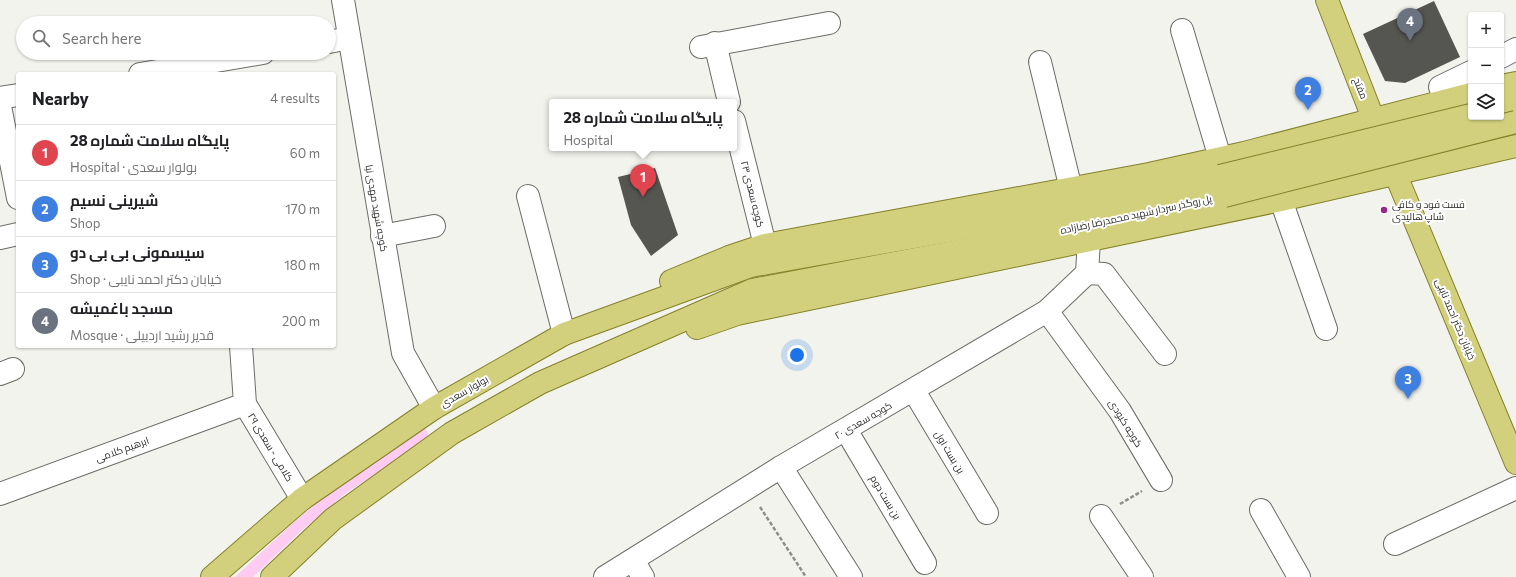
<!DOCTYPE html>
<meta charset="utf-8">
<style>
:root{--surface:#fff;--page:#f6f6f6;--text:#202124;--muted:#757577;--line:#e0e0e0;--accent:#2563eb}
body{margin:0;font-family:Commissioner,Cairo,sans-serif;background:var(--page);color:var(--text)}
.controls{position:absolute;right:12px;top:12px;display:grid;overflow:hidden;border-radius:4px;box-shadow:0 1px 3px #0004}
.controls button{width:36px;height:36px;display:grid;place-items:center;padding:0;border:0;border-bottom:1px solid var(--line);background:var(--surface);color:var(--text);font:20px sans-serif}
.you{position:absolute;left:797px;top:355px;width:14px;height:14px;margin:-10px;border:3px solid #fff;border-radius:50%;background:#1a73e8;box-shadow:0 0 0 6px #1a73e833}
.badge{display:grid;place-items:center;width:26px;height:26px;border-radius:50%;background:var(--accent);color:#fff;font-size:13px;font-weight:700}
.pin{position:absolute;translate:-50% -33px;filter:drop-shadow(0 1px 2px #0008)}
.pin::after{content:'';position:absolute;top:21px;width:14px;height:12px;background:inherit;clip-path:polygon(0 0,100% 0,50% 100%)}
.popup{position:absolute;left:549px;top:99px;width:188px;height:52px;box-sizing:border-box;display:grid;place-content:center;border-radius:4px;background:var(--surface);filter:drop-shadow(0 1px 3px #0005);font-size:13px;white-space:nowrap;color:var(--muted)}
.popup b{font-size:15px;color:var(--text)}
.popup::after{content:'';position:absolute;left:50%;top:100%;margin-left:-8px;border:8px solid transparent;border-top-color:var(--surface)}
.list{margin:0;padding:0;list-style:none}
h2{display:flex;justify-content:space-between;align-items:center;height:52px;margin:0;padding:0 16px;font-size:17px}
h2 small{font-size:13px;font-weight:400;color:var(--muted)}
.list li{display:grid;grid-template-columns:26px 1fr auto;gap:12px;align-items:center;box-sizing:border-box;height:56px;padding:0 16px;border-top:1px solid var(--line)}
.list b{display:block;font-size:15px;white-space:nowrap}
.list p{margin:0;font-size:13px;white-space:nowrap;color:var(--muted)}
.list em{font-size:13px;font-style:normal;color:var(--muted)}
.icon{flex:none;width:22px;height:22px;fill:none;stroke:currentColor;stroke-width:2;stroke-linecap:round;stroke-linejoin:round}
.map{position:relative;flex:none;width:1516px;height:577px;overflow:hidden}
.search{position:absolute;background:var(--surface);box-shadow:0 1px 3px #0004;left:16px;top:16px;width:320px;height:44px;display:flex;align-items:center;gap:10px;box-sizing:border-box;padding:0 14px;border-radius:22px;color:var(--muted);font-size:15px}
.panel{position:absolute;background:var(--surface);box-shadow:0 1px 3px #0004;left:16px;top:72px;width:320px;height:276px;border-radius:4px}
.map>svg:first-child{display:block}
.green{fill:#feccf3}
.building{fill:#555551}
.lines{fill:none;stroke-linecap:round;stroke-linejoin:round}
.minor-casing{stroke:#6b6c67;stroke-width:24}
.major-casing{stroke:#848127;stroke-width:24}
.path{stroke:#8e8e8b;stroke-width:2.5;stroke-dasharray:4 2;stroke-linecap:butt}
.minor{stroke:#fff;stroke-width:22}
.major{stroke:#d2d07d;stroke-width:22}
.major-bridge-casing{stroke:#848127;stroke-width:24;stroke-linecap:butt}
.major-bridge{stroke:#d2d07d;stroke-width:22}
.poi-dot{fill:#972888;stroke:#fff;stroke-width:1.5}
.labels{text-anchor:middle;stroke-width:4;stroke-linejoin:round;paint-order:stroke}
.street-label{font-size:10px;fill:#2a2a28;stroke:#fff}
.poi-label{font-size:10px;fill:#2a2a28;stroke:#fff;text-anchor:start}
</style>
<div class="map">
<svg width="1516" height="577" viewBox="0 0 1516 577">
<rect width="100%" height="100%" fill="#f3f3ee"/>
<!-- green -->
<path class="green" d="M424 427 428 433 426 441 346 493 301 531 253 577H235L292 524 340 483Z"/>
<!-- building -->
<g class="building">
<path d="M1434 1 1460 57 1405 83 1385 81 1363 34Z"/>
<path d="M655 168 678 235 651 256 631 225 618 177Z"/>
</g>
<g class="lines">
<defs>
<g id="minor">
<path d="M343 0 403 353 434 408"/>
<path d="M1182 30 1220 158"/>
<path d="M329 42 349 38"/>
<path d="M715 43 729 102"/>
<path d="M701 47 829 23"/>
<path d="M1501 57 1516 49"/>
<path d="M1040 62 1071 189"/>
<path d="M140 74 263 53"/>
<path d="M1440 87 1471 72"/>
<path d="M0 98 18 95"/>
<path d="M0 106 18 198"/>
<path d="M734 121 765 245"/>
<path d="M528 196 564 334"/>
<path d="M1281 200 1326 329"/>
<path d="M382 236 434 226"/>
<path d="M0 238 18 234"/>
<path d="M1087 273 1104 274 1165 354"/>
<path d="M1047 311 1120 411 1161 480"/>
<path d="M241 346 245 404 302 499"/>
<path d="M0 374 13 369"/>
<path d="M914 391 987 513"/>
<path d="M846 430 925 563"/>
<path d="M781 467 851 577"/>
<path d="M0 494 245 404"/>
<path d="M1261 510 1299 577"/>
<path d="M1101 516 1142 577"/>
<path d="M1395 544 1516 488"/>
<path d="M633 560 643 577"/>
<path d="M605 577 781 467 1047 311 1087 273 1089 240"/>
</g>
<g id="major">
<path d="M1327 0 1378 131"/>
<path d="M1501 86 1516 83"/>
<path d="M1501 108 1516 104"/>
<path d="M1390 161 1516 463"/>
<path d="M671 281 729 257 765 245 1149 174 1244 153 1471 94"/>
<path d="M697 328 737 314 1281 200 1516 146"/>
<path d="M212 577 302 499 434 408 564 334 751 266 1043 214 1220 176"/>
<path d="M272 577 333 519 452 433 540 383 752 290 1006 242 1224 196"/>
</g>
</defs>
<!-- minor casing -->
<use href="#minor" class="minor-casing"/>
<!-- major casing -->
<use href="#major" class="major-casing"/>
<!-- path -->
<g class="path">
<path d="M1120 504 1142 491"/>
<path d="M760 507 806 577"/>
</g>
<!-- minor -->
<use href="#minor" class="minor"/>
<!-- major -->
<use href="#major" class="major"/>
<defs>
<g id="major-bridge">
<path d="M1220 176 1471 115"/>
<path d="M1224 196 1516 122"/>
</g>
</defs>
<!-- major-bridge casing -->
<use href="#major-bridge" class="major-bridge-casing"/>
<!-- major-bridge -->
<use href="#major-bridge" class="major-bridge"/>
</g>
<!-- markers -->
<circle class="poi-dot" cx="1384" cy="210" r="4"/>
<g class="labels">
<!-- street labels -->
<g class="street-label">
<text transform="translate(1361 88) rotate(69)" y="4">مفتح</text>
<text transform="translate(753 194) rotate(76)" y="4">کوچه سعدی ۲۳</text>
<text transform="translate(377 208) rotate(80)" y="4">کوچه شهید مهدی نیا</text>
<text transform="translate(1136 214) rotate(-12)" y="4">پل روگذر سردار شهید محمدرضا رضازاده</text>
<text transform="translate(1456 319) rotate(67)" y="4">خیابان دکتر احمد نایبی</text>
<text transform="translate(464 391) rotate(-30)" y="4">بولوار سعدی</text>
<text transform="translate(863 420) rotate(-30)" y="4">کوچه سعدی ۲۰</text>
<text transform="translate(1126 423) rotate(58)" y="4">کوچه کبودی</text>
<text transform="translate(271 447) rotate(59)" y="4">کلامی - سعدی ۲۹</text>
<text transform="translate(122 449) rotate(-20)" y="4">ابرهیم کلامی</text>
<text transform="translate(950 452) rotate(59)" y="4">بن بست اول</text>
<text transform="translate(886 497) rotate(59)" y="4">بن بست دوم</text>
</g>
<!-- poi labels -->
<g class="poi-label">
<text x="1392" y="208">فست فود و کافی<tspan x="1392" dy="12">شاپ هالیدی</tspan></text>
</g>
</g>
</svg>
<div class="controls">
<button>+</button>
<button>−</button>
<button><svg class="icon" aria-label="layers" viewBox="0 0 24 24"><path d="M12 4l9 5-9 5-9-5zM3 14l9 5 9-5"/></svg></button>
</div>
<div class="you"></div>
<div class="pin badge" style="left:643px;top:197px;background:#e0444e">1</div>
<div class="popup"><b>پایگاه سلامت شماره 28</b>Hospital</div>
<div class="pin badge" style="left:1308px;top:110px;background:#3f7fe0">2</div>
<div class="pin badge" style="left:1408px;top:399px;background:#3f7fe0">3</div>
<div class="pin badge" style="left:1410px;top:41px;background:#6b7280">4</div>
<div class="search"><svg class="icon" aria-label="search" viewBox="0 0 24 24"><circle cx="10" cy="10" r="6"/><path d="M15 15l6 6"/></svg>Search here</div>
<section class="panel">
<h2>Nearby<small>4 results</small></h2>
<ul class="list">
<li><span class="badge" style="background:#e0444e">1</span><div><b>پایگاه سلامت شماره 28</b><p>Hospital · بولوار سعدی</p></div><em>60 m</em></li>
<li><span class="badge" style="background:#3f7fe0">2</span><div><b>شیرینی نسیم</b><p>Shop</p></div><em>170 m</em></li>
<li><span class="badge" style="background:#3f7fe0">3</span><div><b>سیسمونی بی بی دو</b><p>Shop · خیابان دکتر احمد نایبی</p></div><em>180 m</em></li>
<li><span class="badge" style="background:#6b7280">4</span><div><b>مسجد باغمیشه</b><p>Mosque · قدیر رشید اردبیلی</p></div><em>200 m</em></li>
</ul>
</section>
</div>
